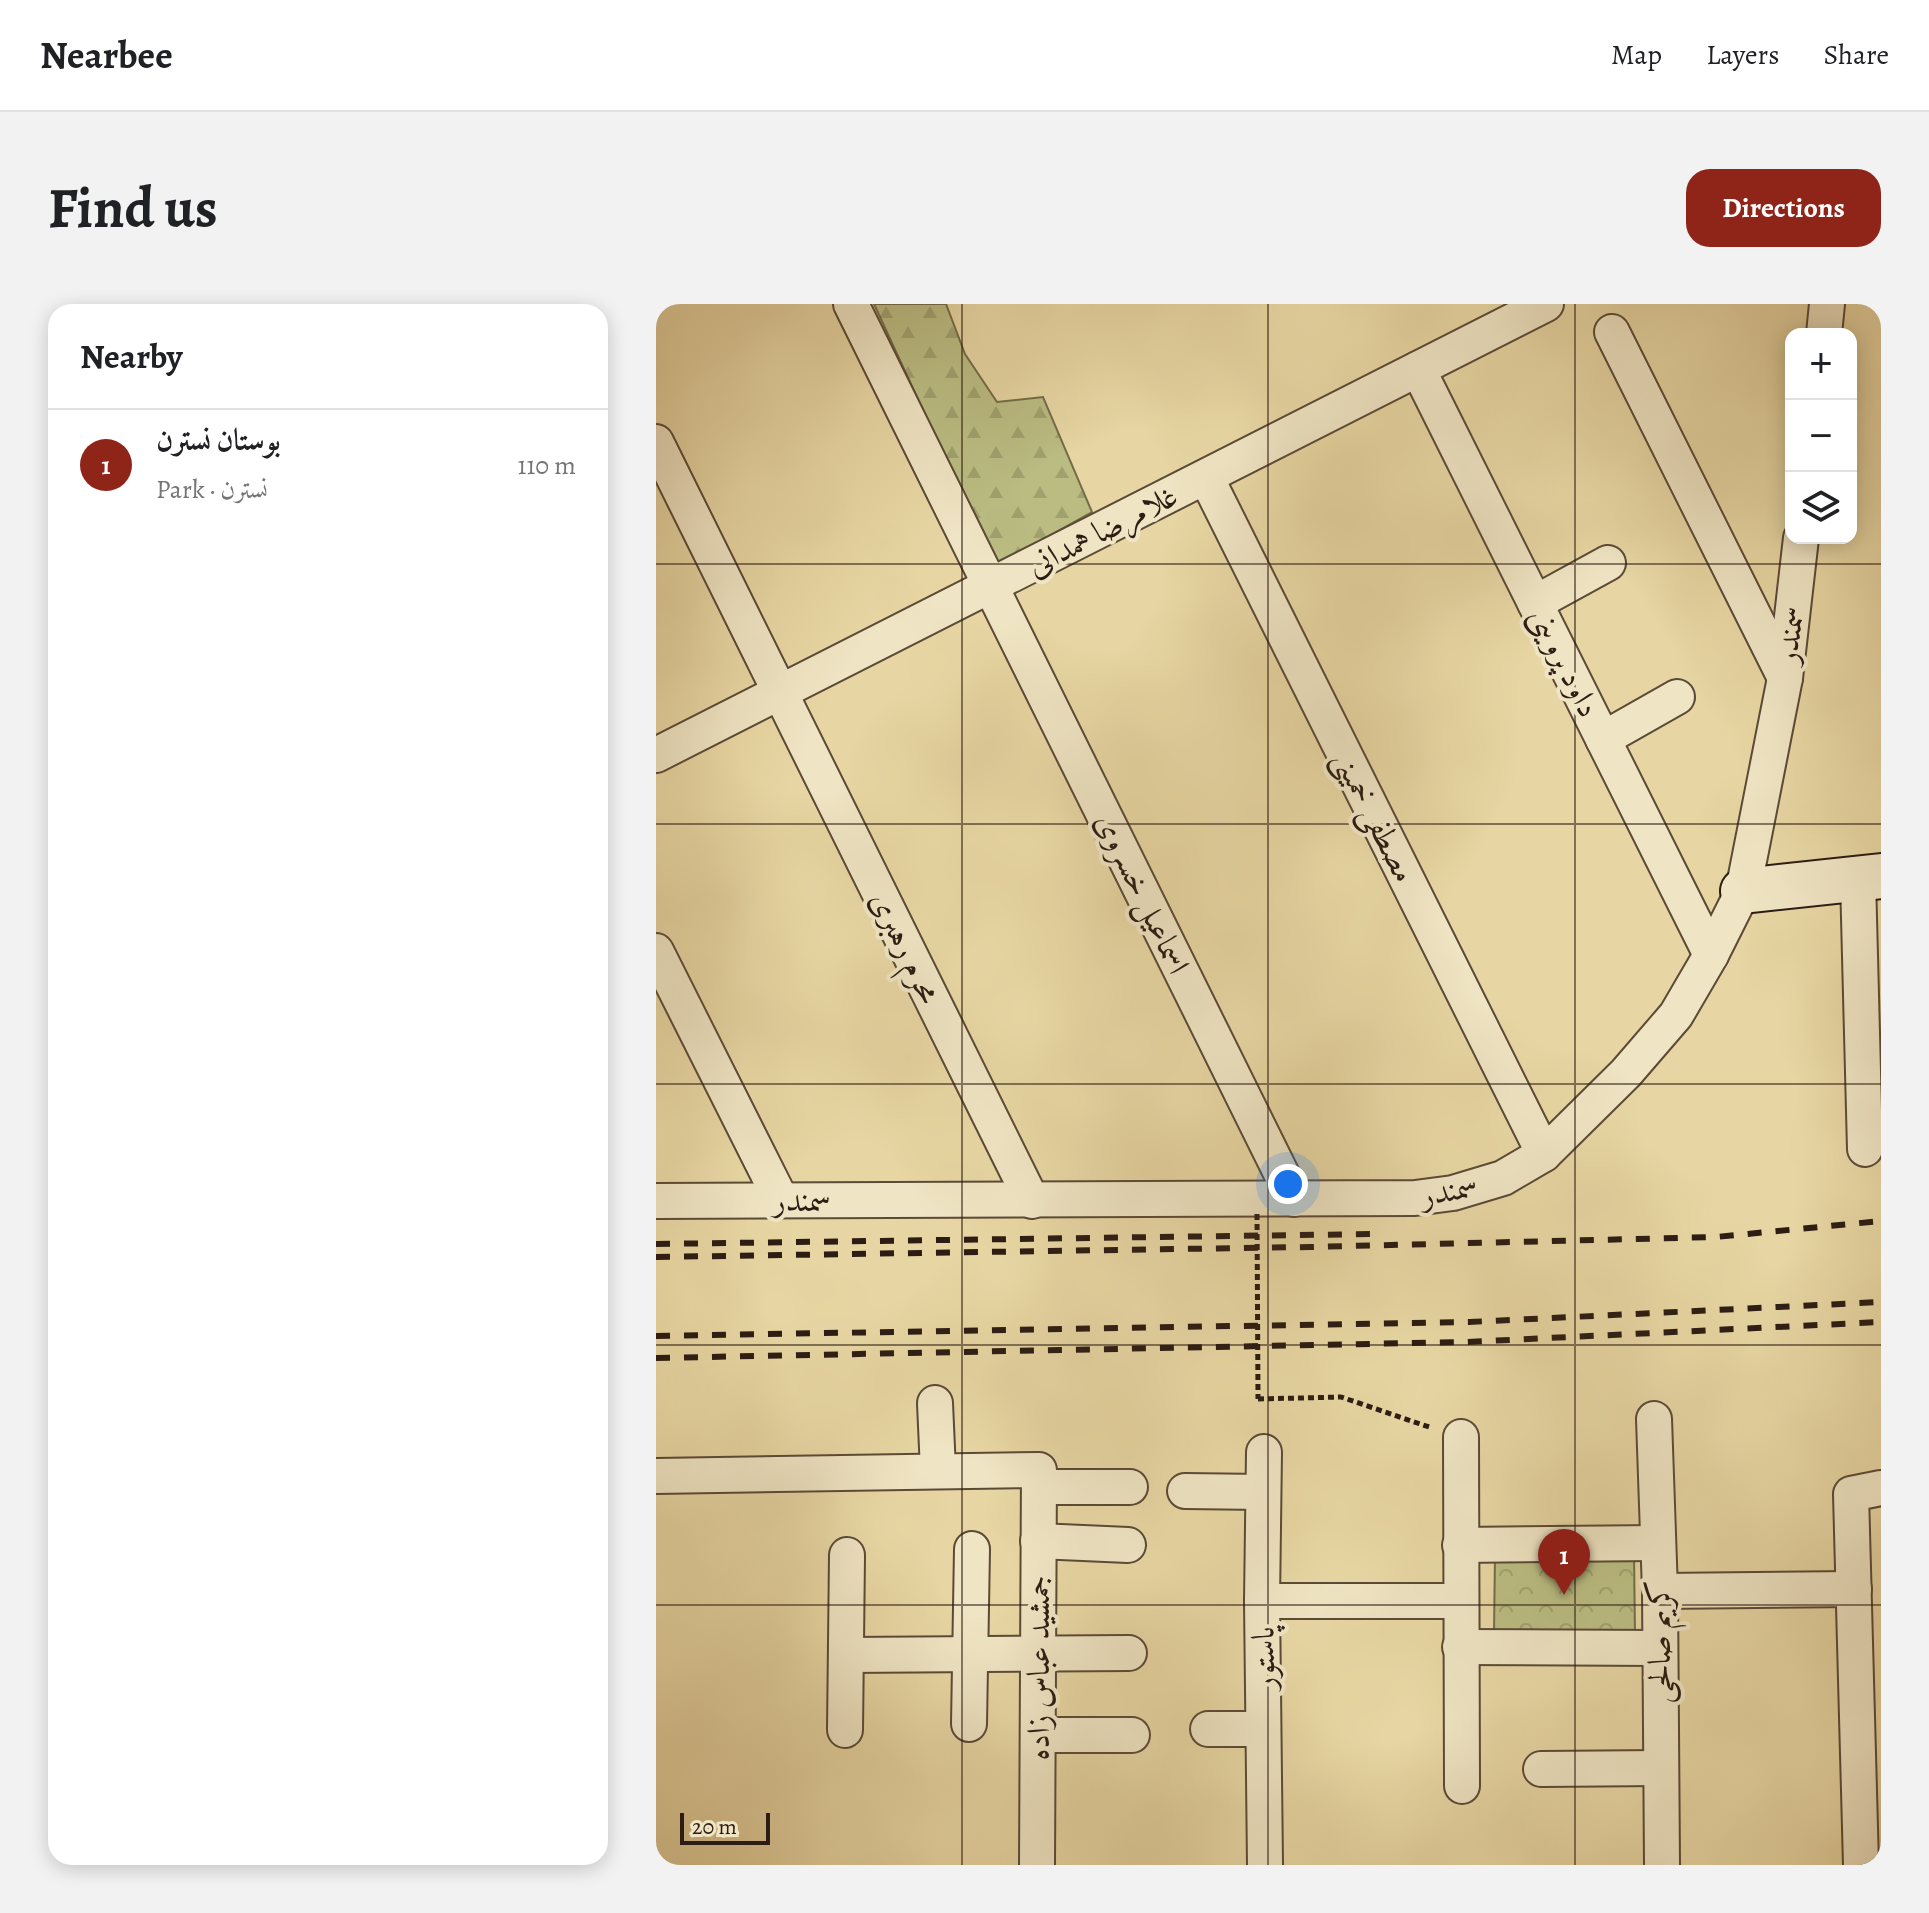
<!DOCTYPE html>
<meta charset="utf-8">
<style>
:root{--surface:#fff;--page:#f2f2f2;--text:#202124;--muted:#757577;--line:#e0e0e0;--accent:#8f2418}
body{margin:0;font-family:Alegreya,Amiri,serif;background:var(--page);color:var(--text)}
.controls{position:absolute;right:24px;top:24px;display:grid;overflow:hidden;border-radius:16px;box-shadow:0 4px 20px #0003}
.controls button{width:72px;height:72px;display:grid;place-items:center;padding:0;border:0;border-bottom:2px solid var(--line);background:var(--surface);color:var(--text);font:40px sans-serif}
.scale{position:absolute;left:24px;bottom:20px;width:90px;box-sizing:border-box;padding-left:8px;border:4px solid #2c1c13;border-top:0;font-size:22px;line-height:28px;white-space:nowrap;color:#2c1c13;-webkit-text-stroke:6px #efe4c3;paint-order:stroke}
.you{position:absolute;left:632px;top:880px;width:28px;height:28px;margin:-20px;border:6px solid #fff;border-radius:50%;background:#1a73e8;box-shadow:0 0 0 12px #1a73e833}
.badge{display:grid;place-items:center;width:52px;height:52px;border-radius:50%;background:var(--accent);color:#fff;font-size:26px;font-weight:700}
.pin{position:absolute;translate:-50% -66px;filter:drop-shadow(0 2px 4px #0008)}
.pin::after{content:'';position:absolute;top:42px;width:28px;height:24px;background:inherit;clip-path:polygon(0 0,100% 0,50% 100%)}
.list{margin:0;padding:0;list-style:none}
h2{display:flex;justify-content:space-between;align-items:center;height:104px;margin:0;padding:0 32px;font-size:34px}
h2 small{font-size:26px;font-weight:400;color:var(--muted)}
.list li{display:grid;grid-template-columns:52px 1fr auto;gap:24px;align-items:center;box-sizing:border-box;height:112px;padding:0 32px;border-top:2px solid var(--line)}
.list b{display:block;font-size:30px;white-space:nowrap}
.list p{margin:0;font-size:26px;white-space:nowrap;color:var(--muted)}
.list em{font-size:26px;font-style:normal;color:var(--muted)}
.icon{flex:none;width:44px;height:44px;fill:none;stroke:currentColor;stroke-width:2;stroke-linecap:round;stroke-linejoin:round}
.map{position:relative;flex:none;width:1225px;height:1561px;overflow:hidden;border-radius:24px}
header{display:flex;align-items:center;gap:48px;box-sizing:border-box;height:112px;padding:0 40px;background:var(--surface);border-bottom:2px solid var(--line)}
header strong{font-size:38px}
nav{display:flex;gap:44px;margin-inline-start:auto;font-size:28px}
.intro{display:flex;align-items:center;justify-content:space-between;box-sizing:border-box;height:192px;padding:0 48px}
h1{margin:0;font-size:56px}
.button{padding:20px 36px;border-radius:24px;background:var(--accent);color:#fff;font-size:28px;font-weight:700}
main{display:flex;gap:48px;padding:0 48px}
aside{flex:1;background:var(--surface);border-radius:24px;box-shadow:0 4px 20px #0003}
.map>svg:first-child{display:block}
.forest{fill:url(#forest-firs);stroke:#736c4a;stroke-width:2}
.park{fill:url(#park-crowns);stroke:#736c4a;stroke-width:2}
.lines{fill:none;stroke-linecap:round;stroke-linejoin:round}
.street-casing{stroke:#5b4a37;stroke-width:38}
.secondary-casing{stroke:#2c1c13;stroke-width:48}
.path{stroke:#2c1c13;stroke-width:5;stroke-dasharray:6 4;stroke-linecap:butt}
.street{stroke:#efe4c3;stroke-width:34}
.secondary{stroke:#efe4c3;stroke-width:44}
.rail{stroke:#2c1c13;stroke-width:6;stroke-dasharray:14 14;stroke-linecap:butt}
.path-bridge{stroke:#2c1c13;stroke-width:5;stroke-dasharray:6 4;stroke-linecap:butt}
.grid{fill:none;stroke:#2c1c13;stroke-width:2;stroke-opacity:0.55}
.labels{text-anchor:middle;stroke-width:8;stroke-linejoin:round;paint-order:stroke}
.street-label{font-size:32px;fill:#2c1c13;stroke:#efe4c3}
</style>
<header>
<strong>Nearbee</strong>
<nav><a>Map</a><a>Layers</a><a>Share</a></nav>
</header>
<div class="intro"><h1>Find us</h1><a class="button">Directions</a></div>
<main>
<aside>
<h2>Nearby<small></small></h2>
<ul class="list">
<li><span class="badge">1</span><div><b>بوستان نسترن</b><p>Park · نسترن</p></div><em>110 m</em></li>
</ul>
</aside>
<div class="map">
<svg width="1225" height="1561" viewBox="0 0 1225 1561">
<defs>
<pattern id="forest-firs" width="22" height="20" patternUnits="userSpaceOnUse" patternTransform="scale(2)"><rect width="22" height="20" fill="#babc82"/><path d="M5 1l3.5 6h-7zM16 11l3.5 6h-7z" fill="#a0a16f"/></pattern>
<pattern id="park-crowns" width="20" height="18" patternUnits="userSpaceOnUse" patternTransform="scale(2)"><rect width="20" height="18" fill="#babc82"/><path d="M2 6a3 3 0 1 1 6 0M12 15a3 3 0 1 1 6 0" fill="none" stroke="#a0a16f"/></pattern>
</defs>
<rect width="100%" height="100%" fill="#e7d6a3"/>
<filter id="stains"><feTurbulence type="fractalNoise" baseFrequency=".0025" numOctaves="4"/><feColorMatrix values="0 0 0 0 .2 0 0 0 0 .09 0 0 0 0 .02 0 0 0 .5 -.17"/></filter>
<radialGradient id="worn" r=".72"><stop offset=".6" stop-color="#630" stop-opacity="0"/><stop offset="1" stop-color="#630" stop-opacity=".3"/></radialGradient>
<!-- forest -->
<path class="forest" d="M218 0H290L309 50 341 98 387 93 436 208 339 262Z"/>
<!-- park -->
<path class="park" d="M978 1249 979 1331 838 1330 839 1251Z"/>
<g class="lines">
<defs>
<g id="street">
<path d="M195 0 638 895"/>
<path d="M956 28 1129 374"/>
<path d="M1168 30 1171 0"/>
<path d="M762 65 1055 651"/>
<path d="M0 138 376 897"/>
<path d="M550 173 888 850"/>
<path d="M879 299 952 259"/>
<path d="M947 435 1021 393"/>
<path d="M0 451 890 0"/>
<path d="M1202 575 1209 845"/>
<path d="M0 647 125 896"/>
<path d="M0 897 759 894 797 889 847 874 888 850 970 769 1020 711 1055 651 1087 587 1129 374 1145 234"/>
<path d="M279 1099 282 1167"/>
<path d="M998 1115 1004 1287 1006 1561"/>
<path d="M805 1133 806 1482"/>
<path d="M608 1148 606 1297 609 1561"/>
<path d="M0 1172 383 1166 381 1561"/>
<path d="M383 1183H474"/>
<path d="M529 1187 607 1188"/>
<path d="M382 1237 472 1241"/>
<path d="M804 1241 1001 1239"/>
<path d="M1004 1287 1198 1285"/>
<path d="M606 1297H804"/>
<path d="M804 1343 1002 1344"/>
<path d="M191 1351 473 1349"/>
<path d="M313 1420 316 1245"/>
<path d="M552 1425H607"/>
<path d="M189 1426 191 1251"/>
<path d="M382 1431H476"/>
<path d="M885 1465 1004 1464"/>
<path d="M1205 1561 1195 1190 1225 1184"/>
</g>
<path id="secondary" d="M1087 587 1225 572"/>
</defs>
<!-- street casing -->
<use href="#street" class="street-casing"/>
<!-- secondary casing -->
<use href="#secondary" class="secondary-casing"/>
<!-- path -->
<path class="path" d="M602 1095 685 1093 776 1124"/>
<!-- street -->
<use href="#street" class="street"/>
<!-- secondary -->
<use href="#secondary" class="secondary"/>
<!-- rail -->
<g class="rail">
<path d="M0 940 718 930"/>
<path d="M0 953 654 943 1060 933 1225 917"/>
<path d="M0 1032 813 1018 1225 998"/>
<path d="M0 1054 810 1038 1225 1018"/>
</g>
<!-- path-bridge -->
<path class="path-bridge" d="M601 910 602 1095"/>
</g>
<!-- grid -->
<path class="grid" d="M306 0V1561M612 0V1561M919 0V1561M0 260H1225M0 520H1225M0 780H1225M0 1041H1225M0 1301H1225"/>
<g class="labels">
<!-- street labels -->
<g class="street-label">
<text transform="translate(446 226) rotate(-27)" y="11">غلامرضا همدانی</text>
<text transform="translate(1133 331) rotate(-83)" y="11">سمندر</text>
<text transform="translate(909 358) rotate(63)" y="11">داود پروینی</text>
<text transform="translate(719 512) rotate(63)" y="11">مصطفی خمینی</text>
<text transform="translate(487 589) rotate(64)" y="11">اسماعیل خسروی</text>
<text transform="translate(250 643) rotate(64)" y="11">محرم رهبری</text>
<text transform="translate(793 886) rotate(-11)" y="11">سمندر</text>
<text x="146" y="907">سمندر</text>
<text transform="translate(1003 1338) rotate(-90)" y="11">کریم صالحی</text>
<text transform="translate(607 1354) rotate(-91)" y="11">پاستور</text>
<text transform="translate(382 1364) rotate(-90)" y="11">جمشید عباس زاده</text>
</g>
</g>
<rect width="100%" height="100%" filter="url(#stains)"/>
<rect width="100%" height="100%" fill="url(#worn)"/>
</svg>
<div class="controls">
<button>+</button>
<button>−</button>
<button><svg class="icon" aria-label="layers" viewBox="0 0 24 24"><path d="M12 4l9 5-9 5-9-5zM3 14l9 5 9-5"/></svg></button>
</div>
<div class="scale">20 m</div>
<div class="you"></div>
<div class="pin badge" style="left:908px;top:1291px">1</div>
</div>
</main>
